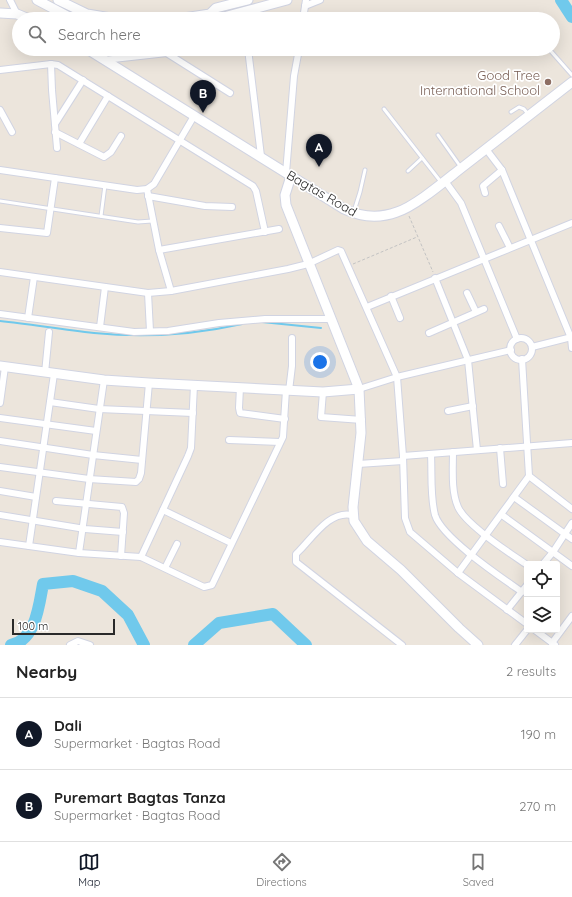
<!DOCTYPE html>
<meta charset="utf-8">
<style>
:root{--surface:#fff;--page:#f2f2f2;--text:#222;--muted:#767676;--line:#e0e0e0;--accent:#111827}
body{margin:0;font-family:Quicksand,sans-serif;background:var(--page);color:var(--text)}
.controls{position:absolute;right:12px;bottom:12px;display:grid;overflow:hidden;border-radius:4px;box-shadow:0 4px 16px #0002}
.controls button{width:36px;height:36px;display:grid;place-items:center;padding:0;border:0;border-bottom:1px solid var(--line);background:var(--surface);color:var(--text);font:20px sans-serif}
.scale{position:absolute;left:12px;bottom:10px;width:103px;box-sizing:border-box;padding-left:4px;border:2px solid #2a2a2a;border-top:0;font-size:11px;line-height:14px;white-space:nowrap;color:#2a2a2a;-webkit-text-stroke:3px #fff;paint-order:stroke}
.you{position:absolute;left:320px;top:362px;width:14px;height:14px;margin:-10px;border:3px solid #fff;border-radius:50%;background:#1a73e8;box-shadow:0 0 0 6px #1a73e833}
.badge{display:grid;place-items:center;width:26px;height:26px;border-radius:50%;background:var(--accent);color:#fff;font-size:13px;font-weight:700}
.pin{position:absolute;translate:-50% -33px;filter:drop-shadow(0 1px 2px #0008)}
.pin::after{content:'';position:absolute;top:21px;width:14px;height:12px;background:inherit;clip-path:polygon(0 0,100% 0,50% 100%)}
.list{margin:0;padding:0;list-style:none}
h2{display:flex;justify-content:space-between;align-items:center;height:52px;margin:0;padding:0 16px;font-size:17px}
h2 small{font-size:13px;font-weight:400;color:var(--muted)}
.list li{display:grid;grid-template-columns:26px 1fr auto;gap:12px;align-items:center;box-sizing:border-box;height:72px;padding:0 16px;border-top:1px solid var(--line)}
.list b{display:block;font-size:15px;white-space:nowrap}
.list p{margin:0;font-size:13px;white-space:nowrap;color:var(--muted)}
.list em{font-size:13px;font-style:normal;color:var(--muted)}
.icon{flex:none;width:22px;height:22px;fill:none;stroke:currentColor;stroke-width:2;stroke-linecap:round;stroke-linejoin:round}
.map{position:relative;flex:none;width:572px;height:645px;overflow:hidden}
.search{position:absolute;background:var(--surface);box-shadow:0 4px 16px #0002;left:12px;right:12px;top:12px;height:44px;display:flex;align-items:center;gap:10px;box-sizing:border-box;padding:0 14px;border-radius:22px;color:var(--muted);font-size:15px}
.sheet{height:196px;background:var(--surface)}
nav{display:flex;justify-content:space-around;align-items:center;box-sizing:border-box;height:56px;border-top:1px solid var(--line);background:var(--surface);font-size:11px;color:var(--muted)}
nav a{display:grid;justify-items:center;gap:2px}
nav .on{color:var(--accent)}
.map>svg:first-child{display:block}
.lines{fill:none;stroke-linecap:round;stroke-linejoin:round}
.stream{stroke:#70c9ec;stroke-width:2}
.river{stroke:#70c9ec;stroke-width:12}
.lane-casing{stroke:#d1d4e2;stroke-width:5}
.street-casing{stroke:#d1d4e2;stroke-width:8}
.secondary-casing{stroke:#d1d4e2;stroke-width:11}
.path{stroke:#c3c3c3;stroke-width:1;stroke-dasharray:3 2;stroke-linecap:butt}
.lane{stroke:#fff;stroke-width:3}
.street{stroke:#fff;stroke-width:6}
.secondary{stroke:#fff;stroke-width:9}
.education-dot{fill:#8d6e63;stroke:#fff;stroke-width:1.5}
.labels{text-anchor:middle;stroke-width:3.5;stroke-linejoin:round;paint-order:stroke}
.education-label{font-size:13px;fill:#785e54;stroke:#fff;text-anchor:end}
.street-label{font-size:13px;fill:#2a2a2a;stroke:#fff}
</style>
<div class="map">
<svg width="572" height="645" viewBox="0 0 572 645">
<rect width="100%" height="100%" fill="#ece5dc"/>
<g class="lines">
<!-- stream -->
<g class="stream">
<path d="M0 321C31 324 62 330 94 333 144 338 193 335 242 324"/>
<path d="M262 322 321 328"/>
</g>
<!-- river -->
<g class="river">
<path d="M561 0 572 17"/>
<path d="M11 645C36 640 39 605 43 584L73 581 102 591 128 615 144 645"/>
<path d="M194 645 219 623 273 614 306 645"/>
</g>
<defs>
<g id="lane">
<path d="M549 49 572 75"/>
<path d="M384 109 441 182"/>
<path d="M511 112 519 107 524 109 528 114"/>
<path d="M438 135 460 166"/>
<path d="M408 171 422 158"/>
<path d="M0 201 138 222 152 221"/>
<path d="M354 211 360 192 365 170"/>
<path d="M101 216 105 185"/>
</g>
<g id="street">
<path d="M10 0 17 14"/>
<path d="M305 6 320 0"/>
<path d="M303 19 306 0"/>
<path d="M248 49 261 156"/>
<path d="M165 52 230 93"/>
<path d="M104 60 203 49"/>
<path d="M51 64 52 90 57 148"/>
<path d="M0 70 51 64 58 65 253 186 256 191 265 232"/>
<path d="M0 110 12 132"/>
<path d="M55 124 83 80"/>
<path d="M55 132 104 157 111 152 121 136"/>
<path d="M79 144 108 96"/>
<path d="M486 149 502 170 571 338 572 348"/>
<path d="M0 170 137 190 147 189 154 184 194 116"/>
<path d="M286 173 294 76 299 49"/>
<path d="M445 181 461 203 517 339"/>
<path d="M147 189 159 250 171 291"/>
<path d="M485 193 483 186 502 170"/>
<path d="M148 196 205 206 232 207"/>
<path d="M499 226 510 248"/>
<path d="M0 228 47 233 55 178"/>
<path d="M159 250 279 229"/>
<path d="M0 272 148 293 171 291 288 269 308 264 338 250 341 251 397 377 403 456 405 518 410 532 458 573 527 624"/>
<path d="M435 278 468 360 477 450"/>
<path d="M148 293 150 331"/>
<path d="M467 293 476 312"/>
<path d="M391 296 400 318"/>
<path d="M367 307 572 223"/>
<path d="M0 314 134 332 168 331 219 323 265 319H331"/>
<path d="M28 318 34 277"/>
<path d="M100 327 105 287"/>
<path d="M429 333 484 309"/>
<circle cx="521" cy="349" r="11"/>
<path d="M532 347 572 337"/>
<path d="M45 373 49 332"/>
<path d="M240 387 239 408 240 413 285 419"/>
<path d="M359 389 397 377 511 350"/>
<path d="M289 391 292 366V338"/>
<path d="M323 392 321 417 362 420"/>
<path d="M50 402 99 409 193 413"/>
<path d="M0 403 5 367"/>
<path d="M448 411 473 406"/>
<path d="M0 418 96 431"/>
<path d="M229 440 280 442"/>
<path d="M0 441 93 455 142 460"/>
<path d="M500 448 503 484"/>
<path d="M453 452C453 469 451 491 458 507 466 525 510 553 527 565"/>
<path d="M431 454C432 473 430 496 435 515 442 538 502 578 522 592"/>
<path d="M403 456 572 443"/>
<path d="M358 464 403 461"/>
<path d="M0 467 89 479 136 482 139 479 141 473 149 383"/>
<path d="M529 476 572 509"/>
<path d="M0 491 36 497"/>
<path d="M514 497 572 539"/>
<path d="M56 501 122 507 124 513 121 556"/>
<path d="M163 510 231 543"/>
<path d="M0 515 85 529 123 532"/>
<path d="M352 515C330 510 313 537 299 551L296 554V562L402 645"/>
<path d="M502 515 572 566"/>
<path d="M0 542 79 553 141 557 204 587 212 585 283 437 286 390"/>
<path d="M29 546 54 374"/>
<path d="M79 553 104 380"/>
<path d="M141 557 188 456 191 448 194 385"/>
<path d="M543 564 553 552 572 523"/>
<path d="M165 568 177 544"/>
<path d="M458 573 529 476 522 359"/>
<path d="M507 610 527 585"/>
<path d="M535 630 555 645"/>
<path d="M552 643 572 616"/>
<path d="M70 645 78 641 90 645"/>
<path d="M515 645 527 630"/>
</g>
<g id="secondary">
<path d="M37 0 73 19"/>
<path d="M58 0 87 14 117 19"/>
<path d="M0 13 17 14 29 19"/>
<path d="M177 19 210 14 216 8 248 0"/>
<path d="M216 19 287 0"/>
<path d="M87 49 344 209C361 217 378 219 397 212 416 206 447 179 464 166 500 138 536 110 572 82"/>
<path d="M291 176 285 195 286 205 359 389 361 433 353 507 354 521 367 541 401 570 459 628 478 645"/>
<path d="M0 366 104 380 149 383 323 392 359 389"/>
</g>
</defs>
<!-- lane casing -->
<use href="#lane" class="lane-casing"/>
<!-- street casing -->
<use href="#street" class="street-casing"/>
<!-- secondary casing -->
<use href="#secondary" class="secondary-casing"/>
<!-- path -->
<g class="path">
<path d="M409 216 433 272"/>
<path d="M353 264 417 237"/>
</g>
<!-- lane -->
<use href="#lane" class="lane"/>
<!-- street -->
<use href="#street" class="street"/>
<!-- secondary -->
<use href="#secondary" class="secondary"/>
</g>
<!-- markers -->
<circle class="education-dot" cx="548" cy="82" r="4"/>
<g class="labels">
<!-- education labels -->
<g class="education-label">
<text x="540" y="80">Good Tree<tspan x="540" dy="15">International School</tspan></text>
</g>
<!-- street labels -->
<g class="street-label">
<text transform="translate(322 193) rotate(30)" y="5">Bagtas Road</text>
</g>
</g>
</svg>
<div class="controls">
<button><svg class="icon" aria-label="locate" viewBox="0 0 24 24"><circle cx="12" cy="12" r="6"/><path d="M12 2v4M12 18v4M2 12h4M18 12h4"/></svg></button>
<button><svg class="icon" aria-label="layers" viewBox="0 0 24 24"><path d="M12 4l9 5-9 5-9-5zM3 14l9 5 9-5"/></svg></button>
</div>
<div class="scale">100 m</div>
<div class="you"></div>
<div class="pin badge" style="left:319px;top:167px">A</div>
<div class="pin badge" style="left:203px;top:113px">B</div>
<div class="search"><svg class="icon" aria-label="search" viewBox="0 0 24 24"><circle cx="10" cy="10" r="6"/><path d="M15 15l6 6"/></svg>Search here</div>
</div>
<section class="sheet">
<h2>Nearby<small>2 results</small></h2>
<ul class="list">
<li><span class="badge">A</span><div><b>Dali</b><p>Supermarket · Bagtas Road</p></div><em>190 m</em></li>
<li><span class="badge">B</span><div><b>Puremart Bagtas Tanza</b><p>Supermarket · Bagtas Road</p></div><em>270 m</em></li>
</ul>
</section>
<nav>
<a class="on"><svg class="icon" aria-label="map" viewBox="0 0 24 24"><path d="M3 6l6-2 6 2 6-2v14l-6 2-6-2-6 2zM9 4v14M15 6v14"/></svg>Map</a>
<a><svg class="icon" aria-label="directions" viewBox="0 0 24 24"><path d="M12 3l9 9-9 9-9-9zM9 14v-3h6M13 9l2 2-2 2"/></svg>Directions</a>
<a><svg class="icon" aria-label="saved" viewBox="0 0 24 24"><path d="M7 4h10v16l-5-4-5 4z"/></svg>Saved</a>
</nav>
